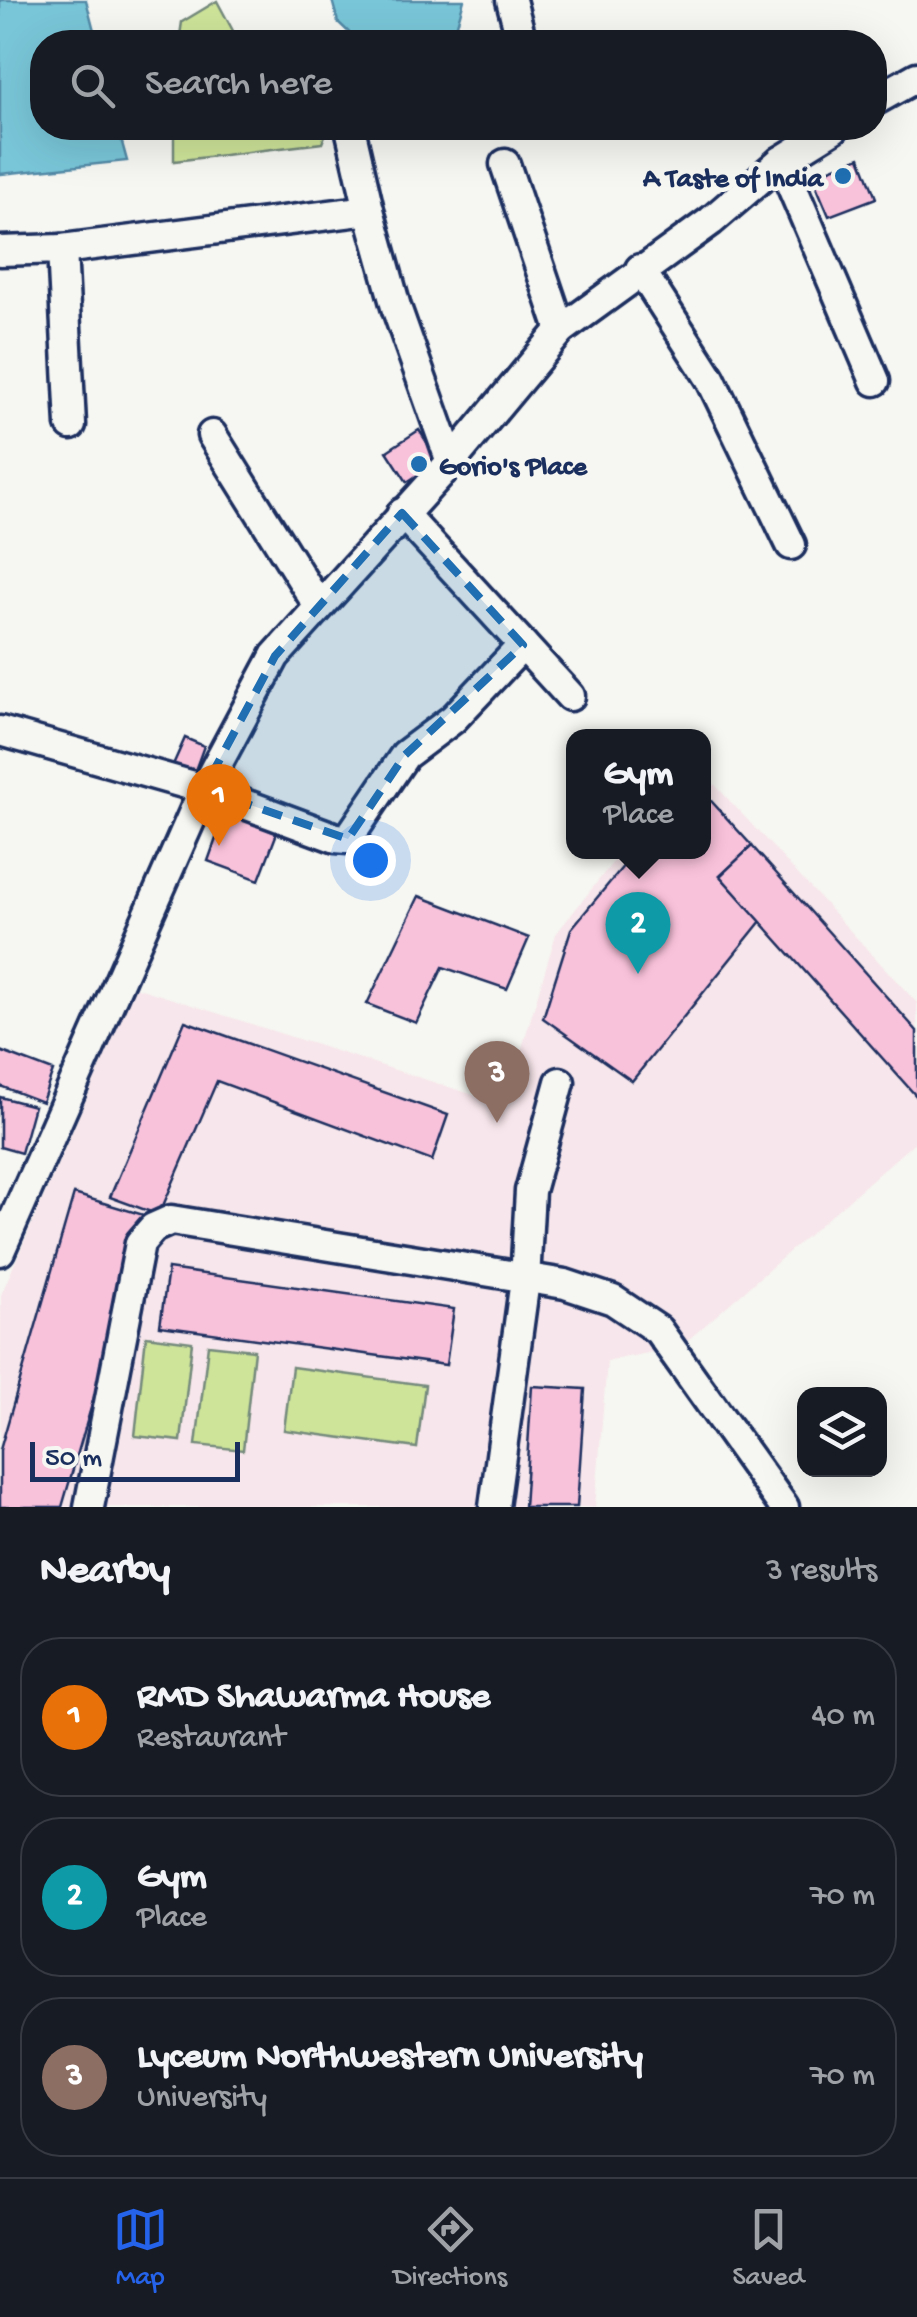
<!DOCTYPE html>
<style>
:root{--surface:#171b24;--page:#20242c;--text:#f1f3f6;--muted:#9ea1a6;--line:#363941;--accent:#2563eb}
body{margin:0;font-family:"Gochi Hand",sans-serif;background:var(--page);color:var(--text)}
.controls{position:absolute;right:30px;bottom:30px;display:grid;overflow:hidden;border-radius:20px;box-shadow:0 10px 40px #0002}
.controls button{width:90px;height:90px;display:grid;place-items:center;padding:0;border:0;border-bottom:2px solid var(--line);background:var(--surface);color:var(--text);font:50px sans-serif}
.scale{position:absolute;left:30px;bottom:25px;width:210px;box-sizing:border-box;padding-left:10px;border:5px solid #1b2f5e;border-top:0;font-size:28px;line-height:35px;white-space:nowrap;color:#1b2f5e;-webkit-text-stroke:8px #f6f6f2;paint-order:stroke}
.you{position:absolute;left:370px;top:860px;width:35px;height:35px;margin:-25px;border:8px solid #fff;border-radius:50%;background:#1a73e8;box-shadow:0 0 0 15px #1a73e833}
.badge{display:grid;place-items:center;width:65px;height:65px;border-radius:50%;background:var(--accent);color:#fff;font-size:32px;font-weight:700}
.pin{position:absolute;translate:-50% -82px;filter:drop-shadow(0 2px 5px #0008)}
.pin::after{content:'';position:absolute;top:52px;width:35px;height:30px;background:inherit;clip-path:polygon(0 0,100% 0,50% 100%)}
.popup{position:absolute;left:566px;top:729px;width:145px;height:130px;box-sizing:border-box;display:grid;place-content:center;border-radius:20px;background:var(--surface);filter:drop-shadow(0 2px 8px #0005);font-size:32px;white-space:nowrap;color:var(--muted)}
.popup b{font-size:38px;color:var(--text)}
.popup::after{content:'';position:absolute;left:50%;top:100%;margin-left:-20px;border:20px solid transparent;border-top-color:var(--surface)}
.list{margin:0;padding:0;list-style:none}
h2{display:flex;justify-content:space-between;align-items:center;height:130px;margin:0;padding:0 40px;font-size:42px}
h2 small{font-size:32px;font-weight:400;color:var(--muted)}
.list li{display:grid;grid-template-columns:65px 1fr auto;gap:30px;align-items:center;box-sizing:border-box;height:160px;margin:0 20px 20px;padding:0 20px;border:2px solid var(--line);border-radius:40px}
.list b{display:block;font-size:38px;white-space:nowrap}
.list p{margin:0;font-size:32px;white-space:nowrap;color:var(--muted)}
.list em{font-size:32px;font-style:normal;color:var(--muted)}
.icon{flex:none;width:55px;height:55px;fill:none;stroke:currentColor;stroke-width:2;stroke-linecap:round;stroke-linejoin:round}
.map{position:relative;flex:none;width:917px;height:1507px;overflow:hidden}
.search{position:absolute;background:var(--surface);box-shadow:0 10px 40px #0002;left:30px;right:30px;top:30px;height:110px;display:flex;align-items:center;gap:25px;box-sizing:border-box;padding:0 35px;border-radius:40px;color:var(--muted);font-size:38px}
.sheet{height:670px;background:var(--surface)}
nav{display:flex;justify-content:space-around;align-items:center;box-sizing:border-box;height:140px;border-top:2px solid var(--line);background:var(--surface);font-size:28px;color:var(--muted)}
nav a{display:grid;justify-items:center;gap:5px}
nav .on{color:var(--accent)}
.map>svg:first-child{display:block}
.built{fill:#f7e6eb}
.green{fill:#cee499;stroke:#748a7c;stroke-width:2.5}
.water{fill:#79c6d8;stroke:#538aa7;stroke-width:2.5}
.building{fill:#f9c2db;stroke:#1b2f5e;stroke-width:2.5}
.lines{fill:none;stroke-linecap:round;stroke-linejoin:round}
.minor-casing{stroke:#1b2f5e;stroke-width:35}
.minor{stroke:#f6f6f2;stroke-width:28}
.marked{fill:#1f6fb2;fill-opacity:0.2;stroke:#1f6fb2;stroke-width:8;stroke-dasharray:20 12;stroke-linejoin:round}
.poi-dot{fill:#1f6fb2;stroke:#f6f6f2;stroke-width:4}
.labels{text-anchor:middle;stroke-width:9;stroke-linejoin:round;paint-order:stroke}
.poi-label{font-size:28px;font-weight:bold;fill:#1b2f5e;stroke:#f6f6f2;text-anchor:end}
</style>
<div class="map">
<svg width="917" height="1507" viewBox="0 0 917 1507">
<rect width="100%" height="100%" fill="#f6f6f2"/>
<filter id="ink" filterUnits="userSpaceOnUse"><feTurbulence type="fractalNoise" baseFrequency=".01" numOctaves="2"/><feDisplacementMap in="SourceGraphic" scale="20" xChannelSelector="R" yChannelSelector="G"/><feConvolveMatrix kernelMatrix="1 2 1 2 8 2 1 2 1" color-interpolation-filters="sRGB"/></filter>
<g filter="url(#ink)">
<!-- built -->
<path class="built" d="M703 772 917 1003V1140L680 1347 795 1507H764L653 1352 607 1361 595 1507H0L1 1295 135 987 505 1105 556 934 621 852H703Z"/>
<!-- green -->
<g class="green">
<path d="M217 1 239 42H179L182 22Z"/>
<path d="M174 128H328L322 143 174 161Z"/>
<path d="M146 1336 192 1342 181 1441 135 1436Z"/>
<path d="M208 1345 254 1350 243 1450 196 1445Z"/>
<path d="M292 1367 425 1385 417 1448 284 1430Z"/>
</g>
<!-- water -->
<g class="water">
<path d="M0 0H86L97 42H42V128H118L127 161 0 174Z"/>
<path d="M332 0H464L452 42H359L338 22Z"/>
</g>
<!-- building -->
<g class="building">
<path d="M860 157 876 198 829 216 812 176Z"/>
<path d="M419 430 439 461 407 482 387 451Z"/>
<path d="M185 738 204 746 193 776 172 767Z"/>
<path d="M703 792 752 846 720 876 761 921 632 1081 543 1018 571 929 635 852H703Z"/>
<path d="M228 805 280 825 259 880 208 861Z"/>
<path d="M752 846 917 1031V1097L720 876Z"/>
<path d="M419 896 529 938 507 989 443 967 416 1023 367 1004Z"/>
<path d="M185 1021 448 1115 432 1161 217 1081 159 1215 110 1197Z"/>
<path d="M0 1051 53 1071 42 1102 0 1086Z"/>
<path d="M0 1097 34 1106 21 1153 0 1147Z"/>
<path d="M74 1194 147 1216 62 1507H0V1450Z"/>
<path d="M168 1269 454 1309 446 1365 160 1326Z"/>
<path d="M532 1386 585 1389 577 1507H524Z"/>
</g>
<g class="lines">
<defs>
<g id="minor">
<path d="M511 0 522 42"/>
<path d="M874 101 917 77"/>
<path d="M350 128 369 210"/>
<path d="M781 161 875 381"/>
<path d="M505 164 561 330"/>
<path d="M62 249 71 425"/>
<path d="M0 251 62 249 369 210 396 307 451 462"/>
<path d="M640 269 710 378 791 545"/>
<path d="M212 435 318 605"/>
<path d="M402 513 570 696"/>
<path d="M0 731 204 789 336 838 348 839 405 755 453 719 523 645"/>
<path d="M0 1251 204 789 275 656 451 462 561 330 711 221 781 161 834 128"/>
<path d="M89 1507 140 1243 153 1228 171 1220 565 1284 613 1300 658 1330 784 1507"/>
<path d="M494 1507 525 1280 530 1191 560 1082"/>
</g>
</defs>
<!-- minor casing -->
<use href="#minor" class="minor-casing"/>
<!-- minor -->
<use href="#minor" class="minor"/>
</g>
</g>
<!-- marked area -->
<path class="marked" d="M402 513 523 645 405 755 348 839 204 789 275 656Z"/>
<!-- markers -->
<g class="poi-dot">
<circle cx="843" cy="176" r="10"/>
<circle cx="419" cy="464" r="10"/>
</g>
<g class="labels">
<!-- poi labels -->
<g class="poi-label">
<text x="823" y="186">A Taste of India</text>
<text x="439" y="474" text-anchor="start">Gorio's Place</text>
</g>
</g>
</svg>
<div class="controls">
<button><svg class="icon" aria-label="layers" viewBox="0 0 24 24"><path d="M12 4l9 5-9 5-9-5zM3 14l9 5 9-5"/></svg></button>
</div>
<div class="scale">50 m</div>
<div class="you"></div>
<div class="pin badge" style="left:219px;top:846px;background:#e8710a">1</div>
<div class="pin badge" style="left:638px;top:974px;background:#0f9aa8">2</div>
<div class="popup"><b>Gym</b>Place</div>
<div class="pin badge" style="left:497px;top:1123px;background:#8d6e63">3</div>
<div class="search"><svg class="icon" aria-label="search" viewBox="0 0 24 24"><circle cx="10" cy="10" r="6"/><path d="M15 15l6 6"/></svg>Search here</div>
</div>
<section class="sheet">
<h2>Nearby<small>3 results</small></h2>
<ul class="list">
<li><span class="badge" style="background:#e8710a">1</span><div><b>RMD Shawarma House</b><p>Restaurant</p></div><em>40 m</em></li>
<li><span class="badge" style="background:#0f9aa8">2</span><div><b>Gym</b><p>Place</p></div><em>70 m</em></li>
<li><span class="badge" style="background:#8d6e63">3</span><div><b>Lyceum Northwestern University</b><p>University</p></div><em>70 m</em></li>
</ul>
</section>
<nav>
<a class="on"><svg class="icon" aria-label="map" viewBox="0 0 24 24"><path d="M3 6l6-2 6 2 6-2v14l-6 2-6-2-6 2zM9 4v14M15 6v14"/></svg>Map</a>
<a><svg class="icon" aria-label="directions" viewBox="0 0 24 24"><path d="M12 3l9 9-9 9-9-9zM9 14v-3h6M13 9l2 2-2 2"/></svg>Directions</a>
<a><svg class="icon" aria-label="saved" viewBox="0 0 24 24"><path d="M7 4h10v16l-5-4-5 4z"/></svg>Saved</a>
</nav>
